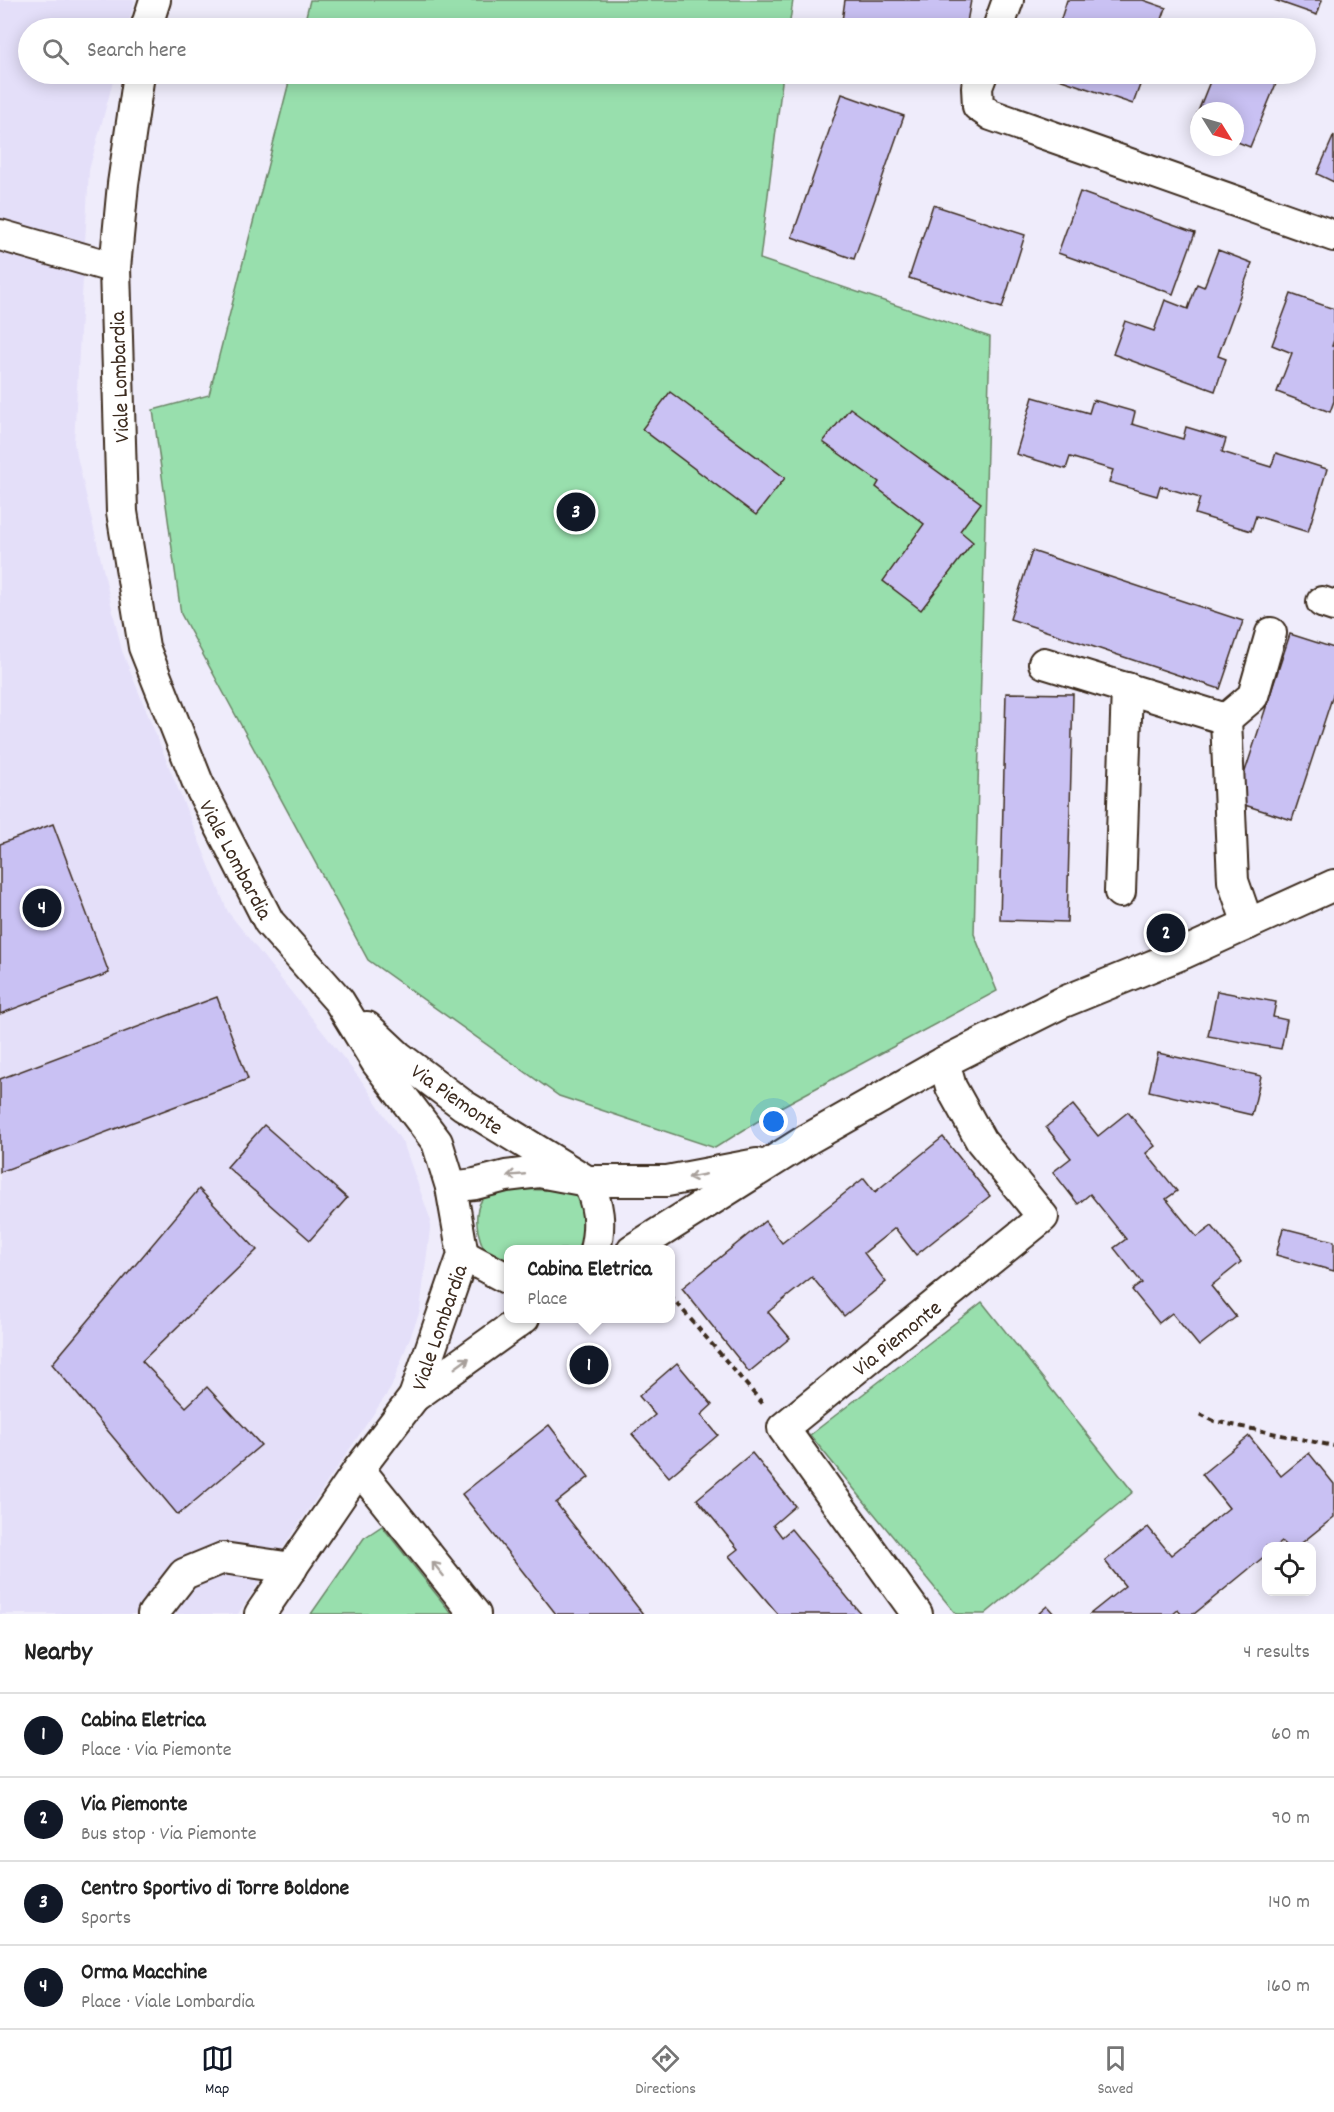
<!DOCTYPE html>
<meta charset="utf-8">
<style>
:root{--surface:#fff;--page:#f2f2f2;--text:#222;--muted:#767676;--line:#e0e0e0;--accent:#111827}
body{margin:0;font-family:Dekko,sans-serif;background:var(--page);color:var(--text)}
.controls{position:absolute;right:18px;bottom:18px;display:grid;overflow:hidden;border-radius:12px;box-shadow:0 3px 15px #0003}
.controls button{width:54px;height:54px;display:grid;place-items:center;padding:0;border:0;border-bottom:2px solid var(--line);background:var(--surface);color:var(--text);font:30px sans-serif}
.compass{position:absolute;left:1190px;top:102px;width:54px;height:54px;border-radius:50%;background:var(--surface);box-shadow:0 3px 15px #0003;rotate:127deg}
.you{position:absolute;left:774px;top:1122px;width:21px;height:21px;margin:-15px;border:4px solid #fff;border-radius:50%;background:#1a73e8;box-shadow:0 0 0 9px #1a73e833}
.badge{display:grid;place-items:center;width:39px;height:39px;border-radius:50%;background:var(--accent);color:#fff;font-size:20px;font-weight:700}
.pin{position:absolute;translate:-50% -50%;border:3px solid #fff;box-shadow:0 2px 6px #0006}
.popup{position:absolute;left:504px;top:1245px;width:171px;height:78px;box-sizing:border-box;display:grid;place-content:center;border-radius:12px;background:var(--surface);filter:drop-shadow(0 2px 4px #0005);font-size:20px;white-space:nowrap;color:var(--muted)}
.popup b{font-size:22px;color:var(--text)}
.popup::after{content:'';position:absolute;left:50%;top:100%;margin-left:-12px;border:12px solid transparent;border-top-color:var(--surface)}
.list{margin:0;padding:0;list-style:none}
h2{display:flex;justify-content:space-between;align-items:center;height:78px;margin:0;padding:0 24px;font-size:26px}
h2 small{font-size:20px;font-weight:400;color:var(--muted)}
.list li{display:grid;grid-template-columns:39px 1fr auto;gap:18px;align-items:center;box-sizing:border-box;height:84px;padding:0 24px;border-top:2px solid var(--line)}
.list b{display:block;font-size:22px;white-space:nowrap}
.list p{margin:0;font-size:20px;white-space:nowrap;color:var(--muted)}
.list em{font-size:20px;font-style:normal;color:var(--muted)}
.icon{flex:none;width:33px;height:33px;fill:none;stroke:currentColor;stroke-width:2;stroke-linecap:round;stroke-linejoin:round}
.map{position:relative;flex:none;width:1334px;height:1614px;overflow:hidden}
.search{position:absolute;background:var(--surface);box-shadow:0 3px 15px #0003;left:18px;right:18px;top:18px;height:66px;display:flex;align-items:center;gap:15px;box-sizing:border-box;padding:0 21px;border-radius:33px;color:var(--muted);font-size:22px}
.sheet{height:414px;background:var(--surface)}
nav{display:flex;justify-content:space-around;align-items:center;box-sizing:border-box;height:84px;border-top:2px solid var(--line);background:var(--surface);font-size:16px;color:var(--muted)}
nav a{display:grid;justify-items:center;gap:3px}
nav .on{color:var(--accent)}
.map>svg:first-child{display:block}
.built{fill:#e4dff9}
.green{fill:#98dfad;stroke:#6a8466;stroke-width:1.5}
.building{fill:#c9c1f3;stroke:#3b2a1e;stroke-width:1.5}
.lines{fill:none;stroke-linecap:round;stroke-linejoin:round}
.minor-casing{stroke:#3b2a1e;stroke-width:34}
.path{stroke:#3b2a1e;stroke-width:4;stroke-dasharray:6 4.5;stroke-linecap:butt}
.minor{stroke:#fff;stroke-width:30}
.oneway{stroke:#a79f9a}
.labels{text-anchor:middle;stroke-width:4.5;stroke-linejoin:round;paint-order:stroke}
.street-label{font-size:22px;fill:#3b2a1e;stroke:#fff}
</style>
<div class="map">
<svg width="1334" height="1614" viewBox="0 0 1334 1614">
<rect width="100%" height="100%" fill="#efecfb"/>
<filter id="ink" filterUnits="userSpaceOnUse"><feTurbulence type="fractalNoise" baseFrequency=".0167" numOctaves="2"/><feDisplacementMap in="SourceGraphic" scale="12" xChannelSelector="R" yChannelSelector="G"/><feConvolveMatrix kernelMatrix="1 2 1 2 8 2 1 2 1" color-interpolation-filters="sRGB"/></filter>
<g filter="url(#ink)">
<!-- built -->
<path class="built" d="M0 0H135L127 28H28V74H115L89 170 74 443 122 651 228 912 364 1084 404 1145 431 1221 420 1311 391 1388 238 1614H0Z"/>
<!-- green -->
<g class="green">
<path d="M310 0H793L789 28H303Z"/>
<path d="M291 74H783L760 259 990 337 974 934 997 991 779 1108 715 1148 559 1096 368 960 181 614 153 410 209 395Z"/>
<path d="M512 1189 578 1191 586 1219 581 1249 508 1250V1267C502 1263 493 1259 488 1254 476 1240 470 1204 489 1194 495 1190 505 1190 512 1189Z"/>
<path d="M982 1302 1133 1492 985 1614H956L810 1435Z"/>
<path d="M382 1526 452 1614H311L364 1538Z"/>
</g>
<!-- building -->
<g class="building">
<path d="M845 0H971L966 28H841Z"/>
<path d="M1067 0H1143L1166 8 1159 28H1058Z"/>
<path d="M1274 0H1322L1317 15Z"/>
<path d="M1044 74H1144L1133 104Z"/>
<path d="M1213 74H1280L1250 147 1235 141V111H1199V127L1193 124Z"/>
<path d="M842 94 904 116 854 259 792 237Z"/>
<path d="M1334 135V182L1317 174Z"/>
<path d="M1080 192 1195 233 1173 294 1058 253Z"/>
<path d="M933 205 1025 235 1002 308 909 278Z"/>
<path d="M1218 250 1252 263 1218 356 1226 359 1215 391 1113 354 1125 321 1154 331 1165 300 1188 309 1197 284 1204 287Z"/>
<path d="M1291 294 1334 309V340L1332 346H1334V401L1330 412 1277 392 1292 353 1272 345Z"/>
<path d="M670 392 785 478 756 515 642 429Z"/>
<path d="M1033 397 1089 413 1093 400 1135 412 1132 424 1183 439 1186 427 1226 439 1222 452 1271 467 1276 453 1327 469 1308 532 1256 516 1251 531 1195 514 1200 498 1160 486 1157 496 1109 482 1113 470 1070 457 1066 469 1016 454Z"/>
<path d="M850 408 981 503 960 531 973 542 921 610 883 581 924 524 876 487 879 482 823 442Z"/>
<path d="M1032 551 1243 621 1220 689 1010 619Z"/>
<path d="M1290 634 1334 648V692L1292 820 1235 802Z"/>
<path d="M1006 693 1073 694 1067 922 1000 920Z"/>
<path d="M53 824 109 973 0 1014V844Z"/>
<path d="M1217 991 1276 1002 1273 1017 1287 1020 1281 1049 1208 1036Z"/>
<path d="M217 997 248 1079 0 1172V1079Z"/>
<path d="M1158 1053 1261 1076 1252 1115 1149 1091Z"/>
<path d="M1073 1105 1098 1136 1128 1112 1155 1146 1146 1153 1177 1191 1166 1199 1197 1237 1212 1226 1241 1262 1211 1286 1236 1317 1199 1346 1172 1313 1159 1323 1132 1290 1142 1283 1114 1248 1126 1239 1090 1194 1078 1204 1053 1172 1071 1158 1046 1127Z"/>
<path d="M264 1125 347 1198 310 1240 227 1167Z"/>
<path d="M943 1137 990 1196 916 1255 895 1228 864 1253 886 1282 844 1316 812 1277 768 1312 790 1338 749 1372 682 1288 765 1221 782 1243 864 1178 875 1192Z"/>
<path d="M199 1189 257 1250 142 1361 186 1407 207 1387 261 1445 178 1515 52 1364Z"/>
<path d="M1283 1228 1334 1241V1271L1276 1255Z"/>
<path d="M592 1350 603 1367 586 1382 575 1364Z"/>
<path d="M677 1363 712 1405 701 1415 718 1435 669 1477 632 1434 655 1415 639 1396Z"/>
<path d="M549 1425 589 1477 556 1503 643 1614H556L462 1494Z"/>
<path d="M1249 1436 1281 1476 1309 1453 1334 1484V1517L1298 1546H1286L1282 1542 1277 1546H1266V1555L1194 1614H1181L1178 1610 1173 1614H1090L1125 1586 1105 1561 1148 1527 1171 1555 1229 1508 1202 1474Z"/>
<path d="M752 1453 795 1506 773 1525 782 1537 791 1529 861 1614H778L729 1556 738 1549 697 1499Z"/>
<path d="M1047 1606 1054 1614H1038Z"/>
</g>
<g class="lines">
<defs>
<g id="minor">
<path d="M146 28 155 0"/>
<path d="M998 28 1008 0"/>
<path d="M139 74 123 184 115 268 122 512 144 647 198 783 269 922 339 1001 377 1063 437 1142 451 1187 463 1255 414 1397 359 1469 260 1614"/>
<path d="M982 74 977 87 978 106 991 115 1334 236"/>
<path d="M0 235 115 268"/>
<path d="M1322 602 1334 606"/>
<path d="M1044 663 1226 719 1233 881 1248 924"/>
<path d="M1226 719 1253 696 1271 633"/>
<path d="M1120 892 1127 688"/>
<path d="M367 1027 398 1056 463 1105 587 1181H667L757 1164"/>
<path d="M451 1187 475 1184 506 1176 539 1172 587 1181C599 1204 601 1224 595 1250"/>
<path d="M632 1250 808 1139 944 1062 1061 1003 1184 953 1334 885"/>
<path d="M463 1255 508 1279"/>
<path d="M414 1397 524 1318"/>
<path d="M359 1469 475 1614"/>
<path d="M153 1614 184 1574 223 1558 292 1568"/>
<path d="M917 1614 783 1428 1043 1217 981 1141 951 1087 944 1062"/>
</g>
</defs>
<!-- minor casing -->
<use href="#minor" class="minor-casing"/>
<!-- path -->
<g class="path">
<path d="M670 1295 763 1404"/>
<path d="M1200 1414 1214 1421 1334 1446"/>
</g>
<!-- minor -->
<use href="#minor" class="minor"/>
</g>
<!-- one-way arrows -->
<defs><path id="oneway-shaft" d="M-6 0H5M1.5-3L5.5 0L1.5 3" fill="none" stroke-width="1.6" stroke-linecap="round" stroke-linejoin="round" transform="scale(1.5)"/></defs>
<g class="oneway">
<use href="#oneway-shaft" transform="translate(516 1175) rotate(175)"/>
<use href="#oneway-shaft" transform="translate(697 1176) rotate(169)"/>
<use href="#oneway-shaft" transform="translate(462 1363) rotate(-36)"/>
<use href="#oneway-shaft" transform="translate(438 1569) rotate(-129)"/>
</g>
</g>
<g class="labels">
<!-- street labels -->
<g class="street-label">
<text transform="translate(118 377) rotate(-92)" y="8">Viale Lombardia</text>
<text transform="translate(237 859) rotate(62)" y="8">Viale Lombardia</text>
<text transform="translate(458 1098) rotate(35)" y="8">Via Piemonte</text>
<text transform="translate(438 1327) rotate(-71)" y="8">Viale Lombardia</text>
<text transform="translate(896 1337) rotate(-39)" y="8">Via Piemonte</text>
</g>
</g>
</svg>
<div class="controls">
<button><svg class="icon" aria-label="locate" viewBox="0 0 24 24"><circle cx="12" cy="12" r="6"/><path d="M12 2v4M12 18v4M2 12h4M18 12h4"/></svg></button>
</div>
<svg class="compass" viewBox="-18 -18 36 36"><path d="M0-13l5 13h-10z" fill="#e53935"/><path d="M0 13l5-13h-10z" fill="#767676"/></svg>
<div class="you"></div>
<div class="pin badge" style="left:589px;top:1365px">1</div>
<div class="popup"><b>Cabina Eletrica</b>Place</div>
<div class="pin badge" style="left:1166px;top:933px">2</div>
<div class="pin badge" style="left:576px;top:512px">3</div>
<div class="pin badge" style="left:42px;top:908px">4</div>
<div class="search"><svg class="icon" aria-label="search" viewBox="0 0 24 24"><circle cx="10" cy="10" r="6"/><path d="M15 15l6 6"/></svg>Search here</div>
</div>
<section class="sheet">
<h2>Nearby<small>4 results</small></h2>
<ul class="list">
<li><span class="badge">1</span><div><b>Cabina Eletrica</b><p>Place · Via Piemonte</p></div><em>60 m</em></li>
<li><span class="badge">2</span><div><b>Via Piemonte</b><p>Bus stop · Via Piemonte</p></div><em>90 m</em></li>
<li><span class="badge">3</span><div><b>Centro Sportivo di Torre Boldone</b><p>Sports</p></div><em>140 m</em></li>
<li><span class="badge">4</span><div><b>Orma Macchine</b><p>Place · Viale Lombardia</p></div><em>160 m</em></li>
</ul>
</section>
<nav>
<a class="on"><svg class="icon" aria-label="map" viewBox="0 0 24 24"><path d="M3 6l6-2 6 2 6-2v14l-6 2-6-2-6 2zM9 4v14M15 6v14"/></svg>Map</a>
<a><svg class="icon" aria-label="directions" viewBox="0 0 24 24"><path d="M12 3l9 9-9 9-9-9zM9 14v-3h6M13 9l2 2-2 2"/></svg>Directions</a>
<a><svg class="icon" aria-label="saved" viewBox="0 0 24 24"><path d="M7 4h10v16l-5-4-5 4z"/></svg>Saved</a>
</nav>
